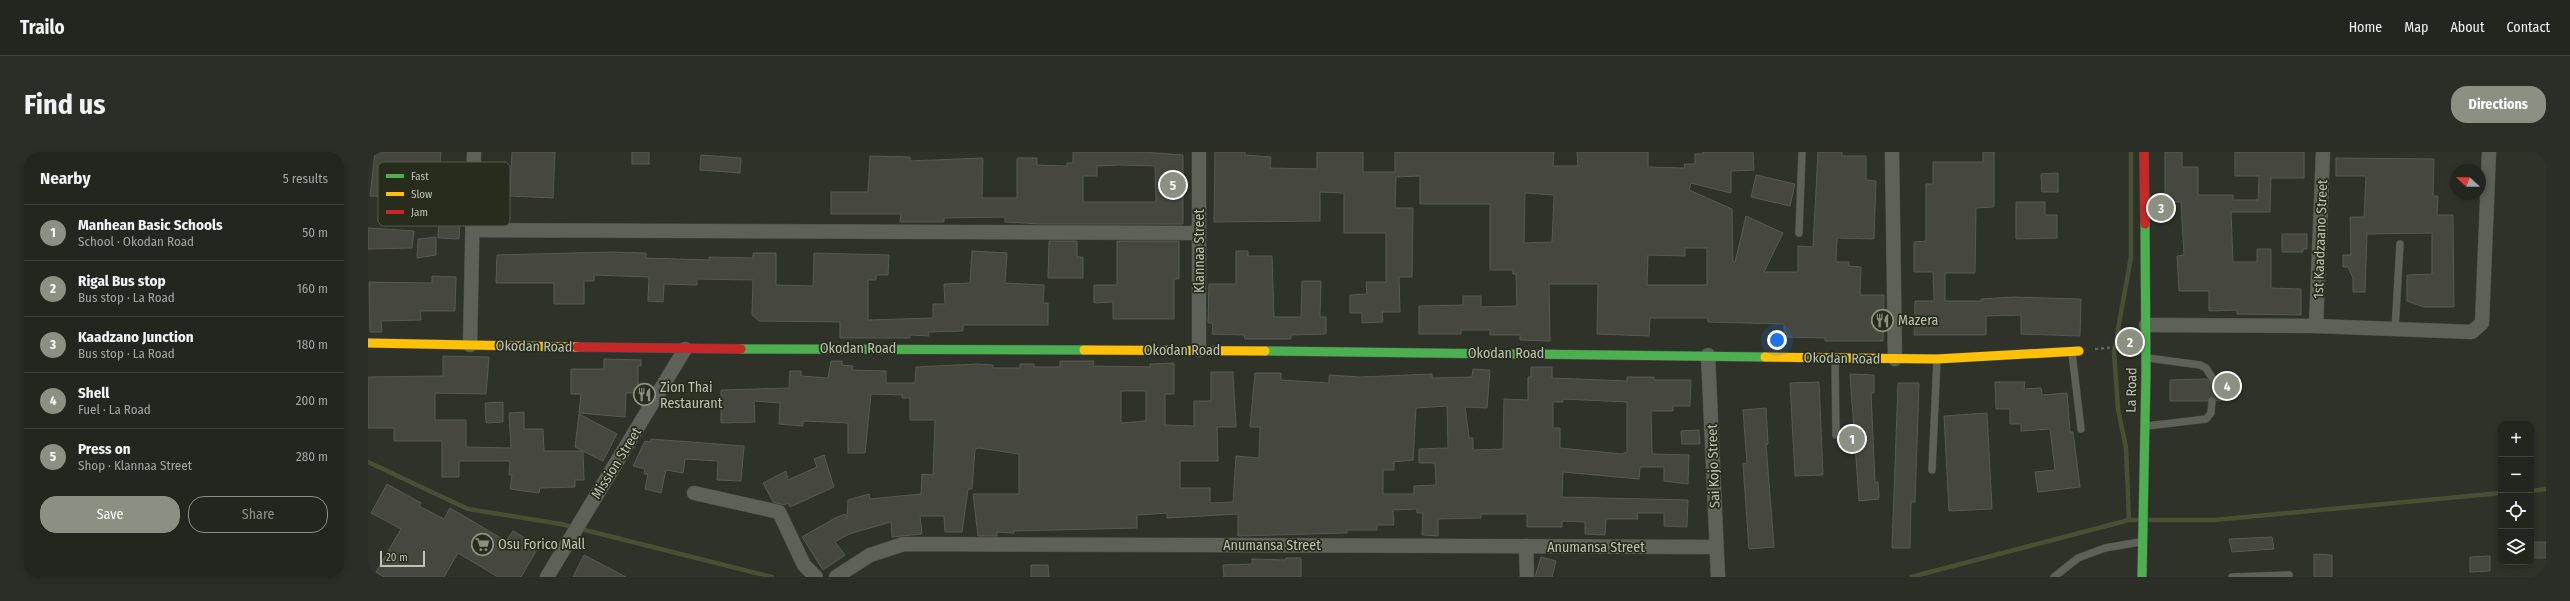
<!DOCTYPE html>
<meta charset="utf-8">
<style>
:root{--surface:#23261e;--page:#2b2e27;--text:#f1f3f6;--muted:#a3a5a4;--line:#40433c;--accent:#8b9082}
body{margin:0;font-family:"Fira Sans Condensed",sans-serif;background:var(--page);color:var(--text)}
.controls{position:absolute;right:12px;bottom:12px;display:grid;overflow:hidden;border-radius:8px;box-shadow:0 2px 6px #0003}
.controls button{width:36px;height:36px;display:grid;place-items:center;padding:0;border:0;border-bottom:1px solid var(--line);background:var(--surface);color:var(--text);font:20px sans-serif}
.compass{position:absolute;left:2082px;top:12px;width:36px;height:36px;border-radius:50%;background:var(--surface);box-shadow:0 2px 6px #0003;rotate:291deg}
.scale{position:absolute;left:12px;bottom:10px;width:45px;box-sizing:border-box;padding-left:4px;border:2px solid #bdc3b3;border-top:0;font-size:11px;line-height:14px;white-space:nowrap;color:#bdc3b3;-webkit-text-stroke:3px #272c1d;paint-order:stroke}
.you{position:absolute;left:1409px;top:188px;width:14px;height:14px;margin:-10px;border:3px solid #fff;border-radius:50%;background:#1a73e8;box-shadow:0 0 0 6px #1a73e833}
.badge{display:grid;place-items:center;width:26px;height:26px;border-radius:50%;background:var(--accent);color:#fff;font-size:13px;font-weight:700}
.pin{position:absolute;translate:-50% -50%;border:2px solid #fff;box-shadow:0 1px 4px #0006}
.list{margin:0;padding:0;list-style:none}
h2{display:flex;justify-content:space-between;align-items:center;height:52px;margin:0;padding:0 16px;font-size:17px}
h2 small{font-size:13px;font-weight:400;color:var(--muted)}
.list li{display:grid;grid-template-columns:26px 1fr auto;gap:12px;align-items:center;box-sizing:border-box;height:56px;padding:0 16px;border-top:1px solid var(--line)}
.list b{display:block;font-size:15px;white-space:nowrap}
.list p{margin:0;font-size:13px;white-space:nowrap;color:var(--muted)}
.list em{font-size:13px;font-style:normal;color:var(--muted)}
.actions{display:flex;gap:8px;padding:12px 16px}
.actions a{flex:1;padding:9px 0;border:1px solid var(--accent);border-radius:16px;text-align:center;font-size:14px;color:var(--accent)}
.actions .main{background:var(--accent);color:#fff}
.icon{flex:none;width:22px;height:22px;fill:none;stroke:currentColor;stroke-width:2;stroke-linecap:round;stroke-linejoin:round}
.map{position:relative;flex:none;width:2178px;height:425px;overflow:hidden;border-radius:16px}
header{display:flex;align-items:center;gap:24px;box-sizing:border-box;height:56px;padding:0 20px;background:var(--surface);border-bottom:1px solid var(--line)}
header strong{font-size:19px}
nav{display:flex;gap:22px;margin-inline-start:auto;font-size:14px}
.intro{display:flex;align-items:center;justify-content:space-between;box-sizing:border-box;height:96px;padding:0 24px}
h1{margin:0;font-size:28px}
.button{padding:10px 18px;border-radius:16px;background:var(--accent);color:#fff;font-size:14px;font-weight:700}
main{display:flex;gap:24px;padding:0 24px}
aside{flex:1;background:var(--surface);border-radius:16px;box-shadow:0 2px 6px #0003}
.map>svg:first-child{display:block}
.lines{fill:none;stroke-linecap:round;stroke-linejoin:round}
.stream{stroke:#475032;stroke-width:4.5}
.building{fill:#464840;stroke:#575a50;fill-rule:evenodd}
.lane-casing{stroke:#4b4d46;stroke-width:8}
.street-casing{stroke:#4b4d46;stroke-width:15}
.fast-casing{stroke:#4b4d46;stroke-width:10}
.slow-casing{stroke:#4b4d46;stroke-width:10}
.jam-casing{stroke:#4b4d46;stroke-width:10}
.path{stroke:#5e6059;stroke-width:2.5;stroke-dasharray:3 3;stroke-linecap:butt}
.lane{stroke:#5d6158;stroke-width:7}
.street{stroke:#5d6158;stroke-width:14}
.fast{stroke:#4caf50;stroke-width:9}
.slow{stroke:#ffc107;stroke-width:9}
.jam{stroke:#c62828;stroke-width:9}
.labels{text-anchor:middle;stroke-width:3.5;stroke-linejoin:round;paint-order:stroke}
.street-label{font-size:14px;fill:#bdc3b3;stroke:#272c1d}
.poi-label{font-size:14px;fill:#bdc3b3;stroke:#272c1d;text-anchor:start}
.key{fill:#272c1d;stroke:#54594a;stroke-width:1}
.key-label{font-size:11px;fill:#bdc3b3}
</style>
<header>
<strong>Trailo</strong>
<nav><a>Home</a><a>Map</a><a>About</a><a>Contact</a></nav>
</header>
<div class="intro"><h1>Find us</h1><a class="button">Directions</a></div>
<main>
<aside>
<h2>Nearby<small>5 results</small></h2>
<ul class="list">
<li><span class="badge">1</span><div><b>Manhean Basic Schools</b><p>School · Okodan Road</p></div><em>50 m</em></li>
<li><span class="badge">2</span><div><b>Rigal Bus stop</b><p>Bus stop · La Road</p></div><em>160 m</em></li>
<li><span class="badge">3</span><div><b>Kaadzano Junction</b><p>Bus stop · La Road</p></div><em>180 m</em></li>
<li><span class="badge">4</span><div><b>Shell</b><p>Fuel · La Road</p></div><em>200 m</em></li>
<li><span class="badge">5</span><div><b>Press on</b><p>Shop · Klannaa Street</p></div><em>280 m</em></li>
</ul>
<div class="actions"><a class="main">Save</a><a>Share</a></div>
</aside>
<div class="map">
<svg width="2178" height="425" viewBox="0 0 2178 425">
<rect width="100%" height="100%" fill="#2f3228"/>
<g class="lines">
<!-- stream -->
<g class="stream">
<path d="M0 310 100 357 193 372 404 425"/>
<path d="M2163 339 2178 337"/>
<path d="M1761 368 1758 296 1750 257 1746 200 1763 105V0"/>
<path d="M1782 368H1846L2133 341"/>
<path d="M1543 425 1761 368H1770"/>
</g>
</g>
<!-- building -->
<g class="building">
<path d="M7 0H73L71 21 31 26 28 45 2 44Z"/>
<path d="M144 0H187L185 46 142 44Z"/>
<rect x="264" y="0" width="17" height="12"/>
<path d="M705 0H774L815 3V72H673L637 70V65L576 66V70H532L533 62H463V40H500L502 4 542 5V9L615 6 614 46H649V6H669V13L699 14V11H705ZM751 13 787 14 788 50H715V24H729V14Z"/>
<path d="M847 0H877V3L903 5 902 16 949 17V0H995V20H1027V0H1186L1185 14H1210L1209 0H1280V15L1317 16 1316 12H1327V2H1335V0H1385L1386 18 1363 19V41L1323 31 1321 38 1364 57 1365 110H1367L1378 64 1415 81 1396 120H1430V94L1445 95 1450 0H1474V4H1498V28L1508 29 1506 87 1469 86 1468 110H1481V114L1493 115 1492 143H1516L1515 189H1457V186L1416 185V172L1340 170V166H1282L1281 184 1229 182 1230 132H1181L1182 189 1152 188V183H1122V178H1093V182H1051V154L1095 153V144H1113V155L1149 154 1148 122H1145V118H1122V52H1052V24L1028 25 1027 56H1045L1044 125H1031L1032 160H1014L1015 170 994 171V161H982V143L999 142 998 130H1018V81H976V41L952 40V69L846 70ZM1157 41 1186 43 1184 90 1156 91ZM1317 96H1339V133H1279L1280 103 1317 104Z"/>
<path d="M1615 0H1626V55L1608 56 1607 121H1577V149H1613V147L1645 145 1713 147 1712 184 1653 182V163L1618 164V183H1546L1547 149H1566L1565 120H1546V90L1558 89V32H1565V10H1615Z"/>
<path d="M1797 0H1814V15H1830V43H1865V48H1890L1891 24H1867V0H1936V26H1903L1902 60H1863L1865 110H1889V97H1903V136L1933 137V163L1869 162V158L1841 159V139H1811L1809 104 1816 103 1813 50H1797Z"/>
<path d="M333 3 373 6 372 21 332 18Z"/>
<path d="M1968 6 2066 7 2065 44H2070L2069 63H2085L2086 155H2056L2039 149V123L2064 122V81L1999 82 1997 140H1985V126L1980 115H1975V103H1983L1982 65H1996L1998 24H1968Z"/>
<path d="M1690 21V40H1674L1673 22Z"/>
<path d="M1388 23 1427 32 1422 54 1383 45Z"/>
<path d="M1648 50H1677V63H1689V86L1648 87Z"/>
<path d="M71 64H92L91 87 70 86Z"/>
<path d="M0 76 46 79 44 96 0 97Z"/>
<path d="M1914 82H1939V97H1935V100H1914Z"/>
<path d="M68 85V103L49 106 50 87Z"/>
<path d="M681 89H709V105H715V126H680Z"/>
<path d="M749 89H811V127H806V167H745V150L726 151V133H749Z"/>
<path d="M604 99 639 101 637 131 676 133 675 151H680V173H595V179L560 180 561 184 542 183V186H472V170L391 169 384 163 385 128 329 127V133L296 132 295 150 280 149 281 125 226 123V129H216V152H186V131H128L129 103 244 100 278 101V106L341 108V105L385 106V101H408V133L445 134 446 101 521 103 520 123H508V128H500V168L565 166V152H577L576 132 602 131Z"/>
<path d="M868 99H880V104H904L906 165H933L934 129H953L952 165H958V182L923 183V187H877L876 183 844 182 845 171H840L841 132H868Z"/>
<path d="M64 124 88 125 87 159H52L53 168 13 169 14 180H2L1 130 64 131Z"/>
<path d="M75 204 121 205 118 242 67 241V268H98V295L143 296 141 261 156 260V277H175L176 299H215L207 295 211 262 249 282 235 309 215 299 216 328H207V335L172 336 171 341 142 337 144 323H141L142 309H91V325H74V289H26V276H0V225L75 224Z"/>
<path d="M236 207 273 208V214H270V241H258L257 265 211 261 213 242H203V217H236Z"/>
<path d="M463 209H474V213L485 214 484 218 518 219V231H547L548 215 610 212 625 213V216H652V212H666V215H692V209H726L725 214 782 215V212L806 211V242H797V273L826 274V249H843V220H865L868 275H849L850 309H812V336H842V351L865 350 868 304 891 306 892 275H882L887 221H913V228L961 231V223L992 225 1064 222V226L1104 225 1105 217 1122 218 1119 256 1097 255 1101 286H1105V298L1135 297 1136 247 1160 248V225H1163V215H1184V226L1259 229V225H1286V228H1323L1322 254H1305V259H1283L1284 300 1285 302 1321 303 1320 332 1296 329V315H1272L1271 327 1195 320 1194 345 1320 348 1319 375 1296 374V361H1269L1270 367H1238L1237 383 1217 382V370L1194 369V375H1159V362H1113V366L1070 367V384L1054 383 1055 361H1049V357L1025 358 1026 373H1009V378H979V381L870 384V362L799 366V361L769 363V376L646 379V381L629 380V384H610L605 342H651V302L611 296 607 297 604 337H600L594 380H577L576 364H552L554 382 524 385 523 370 481 382 467 390 477 403 455 418 434 385 469 365 478 362 479 367 480 348 501 342 502 347 553 342 554 322 565 323 567 268H542V246H534V243L503 242 497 301H480V271L435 269V274L411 272 412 251 386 249 387 270 353 271V238L421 236 422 219H433V224L460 226ZM753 239H778V269L753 271ZM1195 247 1259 250V300L1254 302 1192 296V276H1185V250H1195ZM1079 254 1080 296 1051 297V311H1067L1068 333 1046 334V342H1015V318H1026V310L1045 308 1048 256Z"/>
<path d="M1482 222 1506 223V241H1503L1507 330H1510L1511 347 1491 349Z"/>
<path d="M1862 226V248L1849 249 1844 244 1839 249H1802V228L1839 227 1845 232 1850 227Z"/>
<path d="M1451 230 1455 323 1427 324 1422 231Z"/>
<path d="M1627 230H1657L1656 237 1673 236 1674 243 1699 241 1702 280H1705L1712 335 1670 340 1667 320 1687 318 1682 277 1653 279V272H1642V257H1628Z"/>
<path d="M1530 231H1551L1547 350H1543L1542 396H1524Z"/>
<path d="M135 250V270L118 271 117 251Z"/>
<path d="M1398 256 1400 292 1398 293 1406 395 1381 397 1375 312 1379 311 1375 258Z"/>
<path d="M1619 261 1624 357 1581 359 1576 264Z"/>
<path d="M1331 278 1332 292H1314L1313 279Z"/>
<path d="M283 287 376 294 373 329 349 328 350 309 317 307 315 321 298 318 293 341 277 337 280 322H276L277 317 265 314 277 289 282 290Z"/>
<path d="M456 303 466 335 422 355 420 351 416 353 405 350 395 331 418 319 420 328 449 315 446 307Z"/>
<path d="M19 332 53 351 51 354 76 367 82 356 138 389 145 379 171 394 153 425H130L90 401 76 425H16L8 420 33 377 3 361Z"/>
<path d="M1904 385 1906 397 1864 400 1861 387Z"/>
<rect x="2163" y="390" width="15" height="16"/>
<path d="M1946 402 1964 403V425H1946Z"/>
<path d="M216 403 258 425H205Z"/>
<path d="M2122 404V419L2102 420V405Z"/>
<path d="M1173 405 1188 409 1184 425H1167Z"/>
<path d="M918 406H933V425H856L855 413 884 412V407L918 408Z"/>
<path d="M663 413H680L681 425H663Z"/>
</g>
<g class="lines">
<defs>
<g id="lane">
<path d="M1431 81 1434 0"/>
<path d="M2027 178 2032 92"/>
<path d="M1704 201 1713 277"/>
<path d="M1780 206 1832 213 1838 216 1845 227"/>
<path d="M1467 209 1468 283"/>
<path d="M1779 274 1838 267 1843 261 1844 249"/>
<path d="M1564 318 1569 207"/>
<path d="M1686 425 1710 406 1737 396 1772 390"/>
<path d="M1864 425 1921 423"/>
</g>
<g id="street">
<path d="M831 0V198"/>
<path d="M1524 0 1527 207"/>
<path d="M105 78 831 81"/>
<path d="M1778 173 1948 174 2104 180 2114 171 2121 0"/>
<path d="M1948 174 1955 0"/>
<path d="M102 193 106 0"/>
<path d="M1340 203 1350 425"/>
<path d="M326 341 411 360 436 413 448 425"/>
<path d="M1158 394 1159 425"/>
<path d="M179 425 317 197"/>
<path d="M468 425 502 403 536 392 1348 395"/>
</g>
<g id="fast">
<path d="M373 197 716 198"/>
<path d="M897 199 1397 205"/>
<path d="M1774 425 1778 221 1777 72"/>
</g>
<g id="slow">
<path d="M0 191 209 195"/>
<path d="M716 198 897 199"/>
<path d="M1397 205 1569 207 1711 199"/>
</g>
<g id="jam">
<path d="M1776 0 1777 72"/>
<path d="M209 195 373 197"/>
</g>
</defs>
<!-- lane casing -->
<use href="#lane" class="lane-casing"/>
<!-- street casing -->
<use href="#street" class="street-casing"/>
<!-- fast casing -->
<use href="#fast" class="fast-casing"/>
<!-- slow casing -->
<use href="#slow" class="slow-casing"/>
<!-- jam casing -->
<use href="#jam" class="jam-casing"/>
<!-- path -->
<path class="path" d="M1727 197 1750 195 1760 188"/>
<!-- lane -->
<use href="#lane" class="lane"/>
<!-- street -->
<use href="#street" class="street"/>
<!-- fast -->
<use href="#fast" class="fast"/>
<!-- slow -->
<use href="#slow" class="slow"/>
<!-- jam -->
<use href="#jam" class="jam"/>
</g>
<!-- icons -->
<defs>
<symbol id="restaurant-ring" viewBox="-11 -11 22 22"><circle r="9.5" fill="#272c1d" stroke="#8b9082" stroke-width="1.5"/><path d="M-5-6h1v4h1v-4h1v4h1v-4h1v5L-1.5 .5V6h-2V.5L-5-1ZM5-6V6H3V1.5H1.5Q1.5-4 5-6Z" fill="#8b9082"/></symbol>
<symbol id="supermarket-ring" viewBox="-11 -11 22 22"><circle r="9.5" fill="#272c1d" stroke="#8b9082" stroke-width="1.5"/><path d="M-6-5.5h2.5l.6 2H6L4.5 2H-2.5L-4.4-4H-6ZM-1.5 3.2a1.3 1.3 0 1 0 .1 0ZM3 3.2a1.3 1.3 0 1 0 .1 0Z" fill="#8b9082"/></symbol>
</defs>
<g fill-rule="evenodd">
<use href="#restaurant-ring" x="1502" y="156" width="25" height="25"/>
<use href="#restaurant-ring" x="264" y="230" width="25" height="25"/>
<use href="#supermarket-ring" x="102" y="380" width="25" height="25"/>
</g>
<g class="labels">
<!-- street labels -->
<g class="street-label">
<text transform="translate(1952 87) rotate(-88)" y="5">1st Kaadzaano Street</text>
<text transform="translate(831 99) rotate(-90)" y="5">Klannaa Street</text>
<text transform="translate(166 194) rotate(1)" y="5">Okodan Road</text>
<text x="490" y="201">Okodan Road</text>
<text x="814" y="203">Okodan Road</text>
<text x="1138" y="206">Okodan Road</text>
<text transform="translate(1474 206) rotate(1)" y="5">Okodan Road</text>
<text transform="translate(1763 238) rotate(-89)" y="5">La Road</text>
<text transform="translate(248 311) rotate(-58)" y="5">Mission Street</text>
<text transform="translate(1345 314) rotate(-92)" y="5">Sai Kojo Street</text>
<text x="904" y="398">Anumansa Street</text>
<text x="1228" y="400">Anumansa Street</text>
</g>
<!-- poi labels -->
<g class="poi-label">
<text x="1530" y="173">Mazera</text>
<text x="292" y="240">Zion Thai<tspan x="292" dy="16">Restaurant</tspan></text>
<text x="130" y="397">Osu Forico Mall</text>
</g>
</g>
<!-- legend -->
<rect x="10" y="10" width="132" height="64" rx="6" class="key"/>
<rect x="18" y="22" width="18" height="4" fill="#4caf50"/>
<rect x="18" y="40" width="18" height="4" fill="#ffc107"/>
<rect x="18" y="58" width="18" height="4" fill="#c62828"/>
<g class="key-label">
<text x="43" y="28">Fast</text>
<text x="43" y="46">Slow</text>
<text x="43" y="64">Jam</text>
</g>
</svg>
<div class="controls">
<button>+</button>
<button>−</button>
<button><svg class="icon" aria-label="locate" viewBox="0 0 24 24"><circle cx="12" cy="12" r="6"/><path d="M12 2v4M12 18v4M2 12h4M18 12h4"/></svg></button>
<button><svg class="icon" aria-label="layers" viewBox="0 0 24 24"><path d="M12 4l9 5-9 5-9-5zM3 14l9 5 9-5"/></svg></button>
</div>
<svg class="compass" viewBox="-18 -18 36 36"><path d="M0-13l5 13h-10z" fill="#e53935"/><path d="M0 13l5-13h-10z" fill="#a3a5a4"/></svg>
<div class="scale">20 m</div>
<div class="you"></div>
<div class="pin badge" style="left:1484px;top:287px">1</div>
<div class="pin badge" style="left:1762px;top:190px">2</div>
<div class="pin badge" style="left:1793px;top:56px">3</div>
<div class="pin badge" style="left:1859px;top:234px">4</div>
<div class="pin badge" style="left:805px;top:33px">5</div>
</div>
</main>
